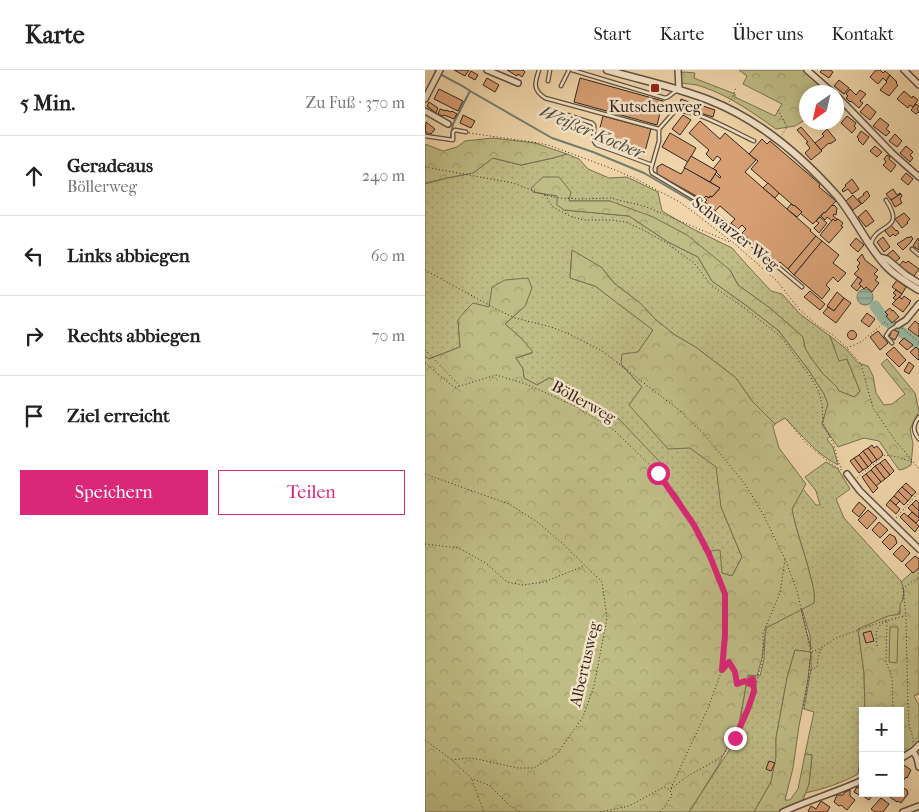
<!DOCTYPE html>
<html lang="de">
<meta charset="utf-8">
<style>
:root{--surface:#fff;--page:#f2f2f2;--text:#222;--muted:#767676;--line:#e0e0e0;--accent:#db2777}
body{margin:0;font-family:"IM FELL French Canon",serif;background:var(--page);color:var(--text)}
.controls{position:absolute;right:15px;bottom:15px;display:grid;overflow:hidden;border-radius:0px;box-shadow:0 2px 12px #0003}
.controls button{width:45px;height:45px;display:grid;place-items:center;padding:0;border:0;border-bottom:1px solid var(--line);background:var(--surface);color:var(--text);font:25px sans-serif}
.compass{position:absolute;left:374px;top:15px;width:45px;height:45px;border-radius:50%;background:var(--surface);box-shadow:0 2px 12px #0003;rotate:214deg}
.stop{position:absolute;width:15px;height:15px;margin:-11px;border:4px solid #db2777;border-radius:50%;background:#fff}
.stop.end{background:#db2777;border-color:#fff;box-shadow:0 1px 5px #0008}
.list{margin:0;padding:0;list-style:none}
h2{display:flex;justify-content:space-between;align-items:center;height:65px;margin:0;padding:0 20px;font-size:21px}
h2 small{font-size:16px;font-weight:400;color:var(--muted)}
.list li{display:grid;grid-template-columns:32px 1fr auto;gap:15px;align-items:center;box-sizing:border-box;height:80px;padding:0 20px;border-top:1px solid var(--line)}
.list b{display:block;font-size:19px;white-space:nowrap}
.list p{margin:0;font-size:16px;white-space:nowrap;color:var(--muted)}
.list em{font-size:16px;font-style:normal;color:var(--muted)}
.actions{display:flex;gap:10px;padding:15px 20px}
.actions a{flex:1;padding:11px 0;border:1px solid var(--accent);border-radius:0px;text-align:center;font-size:18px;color:var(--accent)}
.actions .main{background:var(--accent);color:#fff}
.icon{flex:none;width:28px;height:28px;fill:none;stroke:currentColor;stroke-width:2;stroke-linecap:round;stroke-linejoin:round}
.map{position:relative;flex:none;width:494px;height:742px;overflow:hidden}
header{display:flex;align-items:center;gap:30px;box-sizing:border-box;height:70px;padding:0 25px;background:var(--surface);border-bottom:1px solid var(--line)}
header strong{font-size:24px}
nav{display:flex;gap:28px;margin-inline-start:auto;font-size:18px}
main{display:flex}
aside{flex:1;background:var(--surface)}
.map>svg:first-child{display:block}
.grass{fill:url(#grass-dots);stroke:#787052}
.forest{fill:url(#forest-crowns);stroke:#787052}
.pitch{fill:#bfbc85;stroke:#787052}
.water{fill:url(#water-rules);stroke:#717e6f}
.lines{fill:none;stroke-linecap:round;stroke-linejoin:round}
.stream{stroke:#717e6f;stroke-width:2}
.river{stroke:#9bbaa3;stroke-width:11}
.building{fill:#d79f74;stroke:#312520}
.service-casing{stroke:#615142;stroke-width:5}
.minor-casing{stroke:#615142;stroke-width:8}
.tertiary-casing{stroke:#615142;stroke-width:9}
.path{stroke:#312520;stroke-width:1;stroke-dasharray:1 2.5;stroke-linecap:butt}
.service{stroke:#f5e4c8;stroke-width:2.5}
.minor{stroke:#f5e4c8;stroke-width:5}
.tertiary{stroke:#f5e4c8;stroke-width:6}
.route{stroke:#db2777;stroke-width:6}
.poi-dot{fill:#8f2418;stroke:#f5e4c8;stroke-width:2}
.labels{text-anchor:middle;stroke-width:5;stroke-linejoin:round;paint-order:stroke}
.poi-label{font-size:16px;fill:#312520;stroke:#f5e4c8}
.street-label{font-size:16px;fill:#312520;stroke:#f5e4c8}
.water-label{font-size:18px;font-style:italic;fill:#4c4a41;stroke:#f5e4c8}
</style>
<header>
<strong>Karte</strong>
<nav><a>Start</a><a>Karte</a><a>Über uns</a><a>Kontakt</a></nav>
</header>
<main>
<aside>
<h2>5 Min.<small>Zu Fuß · 370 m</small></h2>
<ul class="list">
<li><svg class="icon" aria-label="ahead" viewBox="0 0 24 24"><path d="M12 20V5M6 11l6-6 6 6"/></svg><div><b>Geradeaus</b><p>Böllerweg</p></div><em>240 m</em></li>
<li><svg class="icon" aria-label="left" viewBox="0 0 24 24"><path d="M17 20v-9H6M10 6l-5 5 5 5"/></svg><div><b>Links abbiegen</b></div><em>60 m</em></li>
<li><svg class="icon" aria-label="right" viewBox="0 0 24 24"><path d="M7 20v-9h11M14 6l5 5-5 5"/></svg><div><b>Rechts abbiegen</b></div><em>70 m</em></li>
<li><svg class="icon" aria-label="arrive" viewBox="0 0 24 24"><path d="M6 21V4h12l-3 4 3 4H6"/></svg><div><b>Ziel erreicht</b></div></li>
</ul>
<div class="actions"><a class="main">Speichern</a><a>Teilen</a></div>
</aside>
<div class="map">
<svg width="494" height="742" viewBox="0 0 494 742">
<defs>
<pattern id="grass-dots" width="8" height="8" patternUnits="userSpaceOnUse" patternTransform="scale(1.25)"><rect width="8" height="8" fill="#bfbc85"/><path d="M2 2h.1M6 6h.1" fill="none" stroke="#a5a173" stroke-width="1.8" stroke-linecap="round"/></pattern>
<pattern id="forest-crowns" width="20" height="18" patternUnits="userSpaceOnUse" patternTransform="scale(1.25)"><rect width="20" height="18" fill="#bfbc85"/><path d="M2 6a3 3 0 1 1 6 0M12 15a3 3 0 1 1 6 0" fill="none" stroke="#a5a173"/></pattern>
<pattern id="water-rules" width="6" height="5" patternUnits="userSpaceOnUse" patternTransform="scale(1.25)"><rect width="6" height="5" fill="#9bbaa3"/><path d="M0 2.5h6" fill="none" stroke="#7f9784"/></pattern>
</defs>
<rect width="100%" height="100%" fill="#f0d6aa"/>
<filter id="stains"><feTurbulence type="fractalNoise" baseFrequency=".004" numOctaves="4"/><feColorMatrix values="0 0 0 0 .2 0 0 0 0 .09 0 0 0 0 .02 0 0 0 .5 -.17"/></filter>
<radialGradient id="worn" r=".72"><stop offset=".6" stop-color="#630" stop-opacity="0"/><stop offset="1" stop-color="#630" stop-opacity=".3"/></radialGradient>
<!-- grass -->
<g class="grass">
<path d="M142 84 154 89 163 99 184 108 202 107 233 122 237 141 266 158 307 178 322 195 346 221 357 224 375 244 405 266 414 290 422 289 435 321 432 325 429 327 414 321 411 316 398 304 386 288 380 278 378 267 345 238 313 215 305 200 185 131H143L146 122H108L133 126 139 140 204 146 243 172 273 187 287 211 322 236 354 261 385 302 399 324 403 334 397 354 405 366 402 369 408 377 413 395C390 383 378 366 360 348L350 354 327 331 311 308 272 278 250 265 230 249 215 233 189 213 176 197 147 181 145 208 170 216 228 260 213 282 196 294 217 317 204 335 292 397 296 437 317 487 307 506 297 503 252 425 241 412 240 401 184 349 139 314 124 308 112 315 99 308 98 299 91 288 107 283 97 269 80 254 100 236 64 238 33 250 35 277 3 289 0 286V114L22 108 48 103 67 88 96 95 128 88Z"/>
<path d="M401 392 413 399 425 419 411 429 419 448 476 511C482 524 476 531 474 544L433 559 439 603 440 641H438V669L433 704C417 713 399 719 380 723L384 714 387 685 380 684 389 642 379 639 386 599V582L370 580 362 608 351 668V687L346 712 329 742H264L305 679 315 660 317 639 323 605 335 606 339 589 340 565 341 558 376 539 386 579 385 566 377 539 389 533C390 523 388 515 385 505 380 483 371 461 367 439L378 419 391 435H395L391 421 380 407Z"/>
</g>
<!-- forest -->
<g class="forest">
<path d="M314 0H379L404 22H382L381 49 370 56 351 59C328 43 305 26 278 17 271 14 263 14 255 13V3L259 2 270 3 269 8 310 24V27L350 46 357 34 318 14 322 6Z"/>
<path d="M68 68 110 73 142 84 128 88 96 95 68 88 48 103 22 108 0 113V74L18 81 32 77 40 71Z"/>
<path d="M118 107H134L146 122 144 131H185L228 147 262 165 305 200 313 215 345 238 378 267 380 278 386 288 398 304 411 316 414 321 429 327 432 325 435 321 422 289 414 291 405 266 421 279 433 293 443 296 448 306 451 323 459 335 467 334 480 324 456 294 462 289 490 323 494 341 485 359 488 374 486 395 479 399 474 400 454 371 439 368 413 377 397 354 403 334 399 324 385 302 354 261 322 236 287 211 273 187 243 172 204 146 139 140 132 135V126L108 122 106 118Z"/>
<path d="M147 180 176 197 189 213 215 233 230 249 250 265 272 278 311 308 327 331 350 354 348 357 354 378 381 414 367 439C371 462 380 483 385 505 388 515 390 523 389 533L341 558 337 588 332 606 323 605 314 653 293 696 264 742H0V286L4 289 35 277 33 250 40 241 48 233 64 237 67 217 80 210 103 208 107 218 100 236 80 254 97 269 108 282 91 288 98 299 99 308 112 315 124 308 139 314 184 349H194L235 392 240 401 241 412 252 425 271 456 284 481 295 480 297 503 307 506 317 487 296 437 291 397 265 378 243 379 204 335 217 317 196 294 197 284 213 282 228 260 170 216 145 208Z"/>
<path d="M494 496V624L489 626 494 635V672L486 680 475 685V641H440L439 603 433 559 463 546 475 544V534C481 528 479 518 476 512Z"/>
<path d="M370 580 386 582 383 610 374 656 368 698 360 730H365L373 719 380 684 387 685 384 714 377 733 358 742H329L346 712 351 687V668L362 608Z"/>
</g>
<!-- pitch -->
<path class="pitch" d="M465 557H473L472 593 464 592Z"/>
<!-- water -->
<circle class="water" cx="440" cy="227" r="8"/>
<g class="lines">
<!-- stream -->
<g class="stream">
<path d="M10 0C21 9 34 13 45 21L127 68 168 82 219 103 272 134 283 143"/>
<path d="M15 69 25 71 28 54 45 21"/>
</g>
<!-- river -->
<path class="river" d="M450 236 459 249 494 275"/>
</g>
<!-- building -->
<g class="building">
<path d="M29 0H44L40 6Z"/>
<path d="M82 0H98L100 2 97 7 93 4 92 6Z"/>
<path d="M397 0H405L408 2 404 8 395 2Z"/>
<path d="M451 0H455L458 3 460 1 465 5 461 11 458 8 453 14 445 7Z"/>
<path d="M46 1 53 5 50 10 43 6Z"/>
<path d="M465 5 472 12 471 13 473 15 464 26 455 20 462 12 461 11Z"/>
<path d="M62 8 74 15 70 22 58 15Z"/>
<path d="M155 8 238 31 232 55 149 32Z"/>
<path d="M414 10 424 18 419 24 409 16Z"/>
<path d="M14 19 38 31 33 41 9 29Z"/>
<path d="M425 19 431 25 435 20 441 24 435 31 438 33 434 38 426 31 425 32 421 28 423 26 421 24Z"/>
<path d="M479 21 487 28 488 26 493 30 488 37 485 35 483 38 472 29Z"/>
<path d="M256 29 264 32 262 39 254 36Z"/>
<path d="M4 32 13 38 11 43 2 36Z"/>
<path d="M269 33 290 40 288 47 266 40Z"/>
<path d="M442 34 451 42 445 50 435 42Z"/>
<path d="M491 34 494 36 492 39 494 42 491 44 486 40Z"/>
<path d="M15 39 21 41V40L26 42 27 41 32 44 29 49 19 45 18 46 13 44Z"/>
<path d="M38 45 50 51 46 58 35 53Z"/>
<path d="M258 45 266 50 255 65 247 59Z"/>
<path d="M178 46 226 59 219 85 173 72 177 59 175 58Z"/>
<path d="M422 46 431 53 429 56 431 58 427 63 416 53Z"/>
<path d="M455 48 464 55 461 59 465 62 461 66 448 56Z"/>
<path d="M275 51 295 69 300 63 331 90 320 102 386 160 385 161 391 166 363 199 355 192 353 194 317 163 321 159 317 155 313 159 306 153 310 149 295 136 290 141 280 132 282 130 279 128 281 126 284 128 285 126 287 127 295 118 285 112 290 104 295 108 296 107 291 102 292 101 288 99 296 89 292 86 288 91 281 84 284 80 264 63Z"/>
<path d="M1 52 10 59 6 64H4L1 62 0 64Z"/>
<path d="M376 57 397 81 386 90 380 83 385 78 381 73 383 72 372 60Z"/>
<path d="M402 59 411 70 405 74 404 73 396 80 390 73 399 66 397 64Z"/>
<path d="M436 61 444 67 438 75 433 70 434 69 432 67Z"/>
<path d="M245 63 271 78 263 92 237 77Z"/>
<path d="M470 64 477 71 472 77 464 71Z"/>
<path d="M337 69 342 74 345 71 395 114 394 117 411 131 400 143 399 142 388 154 375 143 377 142 369 135V136L326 99 333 91 324 84Z"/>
<path d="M450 76 457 82 452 87 445 81Z"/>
<path d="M481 76 488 82 485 85 488 88 485 92 475 83Z"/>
<path d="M462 85 465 87 464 89 471 95 466 102 458 95 461 92 459 89Z"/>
<path d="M266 86 292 101 285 112 259 98Z"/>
<path d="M237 94 256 104 260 98 295 118 287 127 285 126 284 128 281 126 279 128 277 127H273L234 105 232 103V97Z"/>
<path d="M481 103 488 109 483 115 476 109Z"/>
<path d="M427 109 434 119 427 124 423 119 418 122 417 120 421 116 420 115Z"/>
<path d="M343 113 354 123 350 128 338 118Z"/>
<path d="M468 119 472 125 475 123 476 124 466 130 461 124Z"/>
<path d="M442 121 445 126 437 134 433 129 439 125 438 124Z"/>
<path d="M476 124 477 126 475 129 477 133 470 137 466 130Z"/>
<path d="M428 125 436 134 428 140 421 131Z"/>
<path d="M366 134 369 136V135L377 142 372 147 362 139Z"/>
<path d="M407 135 408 136 409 135 412 138 411 145 409 144 408 146 412 149 410 151 408 149 407 151 402 147 400 150 396 146 399 142 400 143Z"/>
<path d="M441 140 449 151 441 157 433 147Z"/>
<path d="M479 143 485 149 482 152 483 153 477 158 470 149Z"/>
<path d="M395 147 402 153 394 163 389 158 394 153 391 151Z"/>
<path d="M408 149 410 151 413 149 418 153 416 156 418 157 404 173 395 165Z"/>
<path d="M466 155 471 161 472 160 474 163 470 166 468 164 465 167 460 161Z"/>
<path d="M391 166 397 171 369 205 363 199Z"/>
<path d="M486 166 488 169 486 171V172L478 180 472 174 483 167 484 168Z"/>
<path d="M458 167 465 177 459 182 452 172Z"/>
<path d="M431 168 439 175 433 182 425 175Z"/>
<path d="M493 168 494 169V180L488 176Z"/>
<path d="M397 171 414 185 408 193 421 203 413 212 408 207 401 215 405 219 397 229 369 205Z"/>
<path d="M468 180 475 188 469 193 462 185Z"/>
<path d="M437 184 440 190 453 200 449 204 453 207 450 210 454 213 447 222 441 217 439 219 434 214 437 210 429 204 434 199 432 197 435 193 432 190Z"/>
<path d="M478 191 481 193 483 191 494 199 489 206 474 196Z"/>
<path d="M433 207 437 210 434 214 436 216 432 221 426 216Z"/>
<path d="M472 210 481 217 477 224 467 217Z"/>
<path d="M471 220 477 224 472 231 468 228 471 225 468 223Z"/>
<path d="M385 221 400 234 395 240 379 227Z"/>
<path d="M412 222 419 228 409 241 402 236Z"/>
<path d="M479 226 486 231 484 233H485L478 242 467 234 474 227 477 229Z"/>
<path d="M419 228 426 233 411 253 398 243 403 237 409 241Z"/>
<path d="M465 238 467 241 468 240 474 247 467 253 461 246 463 245 460 242Z"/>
<path d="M442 243 450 249 444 257 436 251Z"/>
<path d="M490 251 494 254V267L483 259Z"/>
<path d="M467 259 474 262 470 270 464 267 466 263 465 261Z"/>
<circle cx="427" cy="265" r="4.5"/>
<path d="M453 261 463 273 455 280 445 267Z"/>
<path d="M479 268 488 275 482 280 474 273Z"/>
<path d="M469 277 481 290 474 297 461 284Z"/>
<path d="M491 277 494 280V289L493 290 485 282Z"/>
<path d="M484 292 489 296 484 304 479 301Z"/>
<path d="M447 375 449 378 452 376 457 382V383L458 385 452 390 443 378Z"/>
<path d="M443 378 452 390 447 393 438 381Z"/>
<path d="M438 381 447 393 443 397 434 385Z"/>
<path d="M434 385 443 397 438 400 429 388Z"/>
<path d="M429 388 438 400 434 403 425 391Z"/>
<path d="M460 389 469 401 465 405 455 393Z"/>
<path d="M455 393 465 405 460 409 450 396Z"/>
<path d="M450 396 460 409 456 412 446 400Z"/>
<path d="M446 400 456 412 451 416 441 404Z"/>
<path d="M441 404 453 418 448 423 437 407Z"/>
<path d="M481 413 491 422 487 426 477 417Z"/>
<path d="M477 417 487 426 483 431 473 421Z"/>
<path d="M473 421 483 431 479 435 469 426Z"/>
<path d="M469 426 475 431 471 435 465 430Z"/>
<path d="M465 430 475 439 471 444 461 435Z"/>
<path d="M491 430 494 433V441L487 434Z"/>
<path d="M434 432 441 438 434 447 427 441Z"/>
<path d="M487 434 494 441V448L483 438Z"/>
<path d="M443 440 452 448 442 459 433 450Z"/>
<path d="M487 442 494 448V450L491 453 483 446Z"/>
<path d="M479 443 494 456 490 462 475 447Z"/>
<path d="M454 452 463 460 455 468 447 460Z"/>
<path d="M465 464 470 467 472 473 465 480 457 472Z"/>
<path d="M477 475 485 483 477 492 468 484Z"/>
<path d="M490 486 494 489V498L488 503 480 495Z"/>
<path d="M446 561 449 571 441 573 438 563Z"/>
<path d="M344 691 350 693 346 701 341 699Z"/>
<path d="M476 693 486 700 482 708 481 707 478 711 475 709V695Z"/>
<path d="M475 716 482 720 483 724 476 733 473 731 472 732 465 727 467 723H475Z"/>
<path d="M432 717 438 719V723H449L444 730 435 724 434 725 429 722Z"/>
<path d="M425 720V726L430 730 422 740 416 735 414 736 409 732 412 725H418L420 722Z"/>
<path d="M456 728 464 734 458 742H450L446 739Z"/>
<path d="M396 731 405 737 402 742H385L383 741 386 736 391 739Z"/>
</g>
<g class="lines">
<defs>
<g id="service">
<path d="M114 0C110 13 107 19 120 28L234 59"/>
<path d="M147 0 240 28 243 27 252 20"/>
<path d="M123 11 125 0"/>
<path d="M136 16 144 0"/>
<path d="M136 43 167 53 169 55C170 62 166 71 172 75L192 82 227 95"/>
<path d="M0 66 28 70V62L30 60 41 62"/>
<path d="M329 71C311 63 268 37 249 42L234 59V71L226 99 227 103 277 133 377 217"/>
<path d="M446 174C451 152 482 162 461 130"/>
<path d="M487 179 494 185"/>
<path d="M467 273 461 266 465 260 473 255"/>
<path d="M494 347C488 355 487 361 494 369"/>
</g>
<g id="minor">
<path d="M62 0 93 13"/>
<path d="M253 0 254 19"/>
<path d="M382 0 407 22"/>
<path d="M479 0 494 15"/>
<path d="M412 26 467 83 494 107"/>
<path d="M0 29 15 0"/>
<path d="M0 41 23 54"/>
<path d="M454 187 462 189 481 205 494 213"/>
<path d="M473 255 481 250 494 234"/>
<path d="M422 404 435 421 494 479"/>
<path d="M488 681 492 688 494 697"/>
<path d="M475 689 488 681 494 675"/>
<path d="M358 742C384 730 412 722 438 710"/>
<path d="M478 742 494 736"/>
</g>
<path id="tertiary" d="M182 0C216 10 251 17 284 30 335 50 377 86 413 127 431 149 443 178 463 198 472 207 484 214 494 220"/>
</defs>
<!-- service casing -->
<use href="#service" class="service-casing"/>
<!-- minor casing -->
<use href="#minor" class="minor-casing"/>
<!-- tertiary casing -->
<use href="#tertiary" class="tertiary-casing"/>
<!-- path -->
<g class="path">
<path d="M304 32 307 29 311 17"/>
<path d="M353 40 362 57 357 65"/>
<path d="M44 63 108 72 123 75 188 99 209 108 253 131 263 138 311 175 352 211 374 239 392 255 408 265 422 278 436 294 448 338 470 370 494 399"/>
<path d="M0 97 88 113 120 125 134 128 157 129 185 128 219 136 305 172"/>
<path d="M120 125 128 137 145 146 158 150H185L201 152 216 159 240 172 269 193 286 215 321 239 356 267 385 306 394 322 397 334 398 353 409 375 413 391 417 400"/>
<path d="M0 200 73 240 90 248 126 257 144 264 177 281 254 340 278 363 320 414 338 444 360 489 372 521 386 582 383 610 378 639"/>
<path d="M477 258 494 272"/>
<path d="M422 278 436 272 460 252 463 255"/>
<path d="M0 280 35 316 71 305 101 314 150 336 189 360 233 403 269 455 284 484 300 524V565L297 600 283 638 245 720"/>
<path d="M0 293 26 315 32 318 34 316"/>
<path d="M362 350 380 372 400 389 416 400"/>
<path d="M0 404 84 434 111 451 138 474 177 512 182 548 169 616 158 647 132 684 109 698H93L52 689 42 688 27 690"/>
<path d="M432 408 460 385 473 387 489 393"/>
<path d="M471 448 493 423 494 424"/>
<path d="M0 474 34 478 62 494 82 512 98 515 119 512 159 496"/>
<path d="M452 576C448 552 459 551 480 546"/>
<path d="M387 582 396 578 411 568 462 550 461 592 467 607 468 641"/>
<path d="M298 599 305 592 310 602 312 614 320 611 325 614 326 609H328L329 619"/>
<path d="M386 600 392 597 393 588 396 579"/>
<path d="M0 670 27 690 47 709 64 715 85 736 95 742"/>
<path d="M488 672V668L484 655 483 638 481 546 478 518 494 507"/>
<path d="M47 710 59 742"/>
<path d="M246 719 261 707 281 696 297 686 303 679 310 668 323 639 329 621 338 588V563L355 523 360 489"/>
<path d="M175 742 204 736 239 717 245 720 247 726 235 742"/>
</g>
<!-- service -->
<use href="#service" class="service"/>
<!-- minor -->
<use href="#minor" class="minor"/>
<!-- tertiary -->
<use href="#tertiary" class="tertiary"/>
</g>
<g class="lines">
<!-- route -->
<path class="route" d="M233 403 269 455 284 484 300 524V565L297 600 304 592 310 602 312 614 320 611 325 614 326 609H328L329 621 323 639 310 668"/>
</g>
<!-- markers -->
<rect class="poi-dot" x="225" y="13" width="10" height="10" rx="2.5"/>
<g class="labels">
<!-- poi labels -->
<g class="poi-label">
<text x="230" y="42">Kutschenweg</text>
</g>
<!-- street labels -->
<g class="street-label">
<text transform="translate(311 163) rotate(39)" y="6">Schwarzer Weg</text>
<text transform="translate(159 331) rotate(29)" y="6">Böllerweg</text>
<text transform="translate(159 594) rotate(-77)" y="6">Albertusweg</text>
</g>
<!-- water labels -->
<g class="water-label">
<text transform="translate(167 62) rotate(23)" y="6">Weißer Kocher</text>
</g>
</g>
<rect width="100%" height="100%" filter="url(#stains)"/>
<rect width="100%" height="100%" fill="url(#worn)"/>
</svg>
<div class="controls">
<button>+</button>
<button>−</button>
</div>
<svg class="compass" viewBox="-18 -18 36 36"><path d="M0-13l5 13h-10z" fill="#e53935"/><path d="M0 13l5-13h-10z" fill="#767676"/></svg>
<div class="stop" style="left:233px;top:403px"></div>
<div class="stop end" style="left:310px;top:668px"></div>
</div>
</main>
